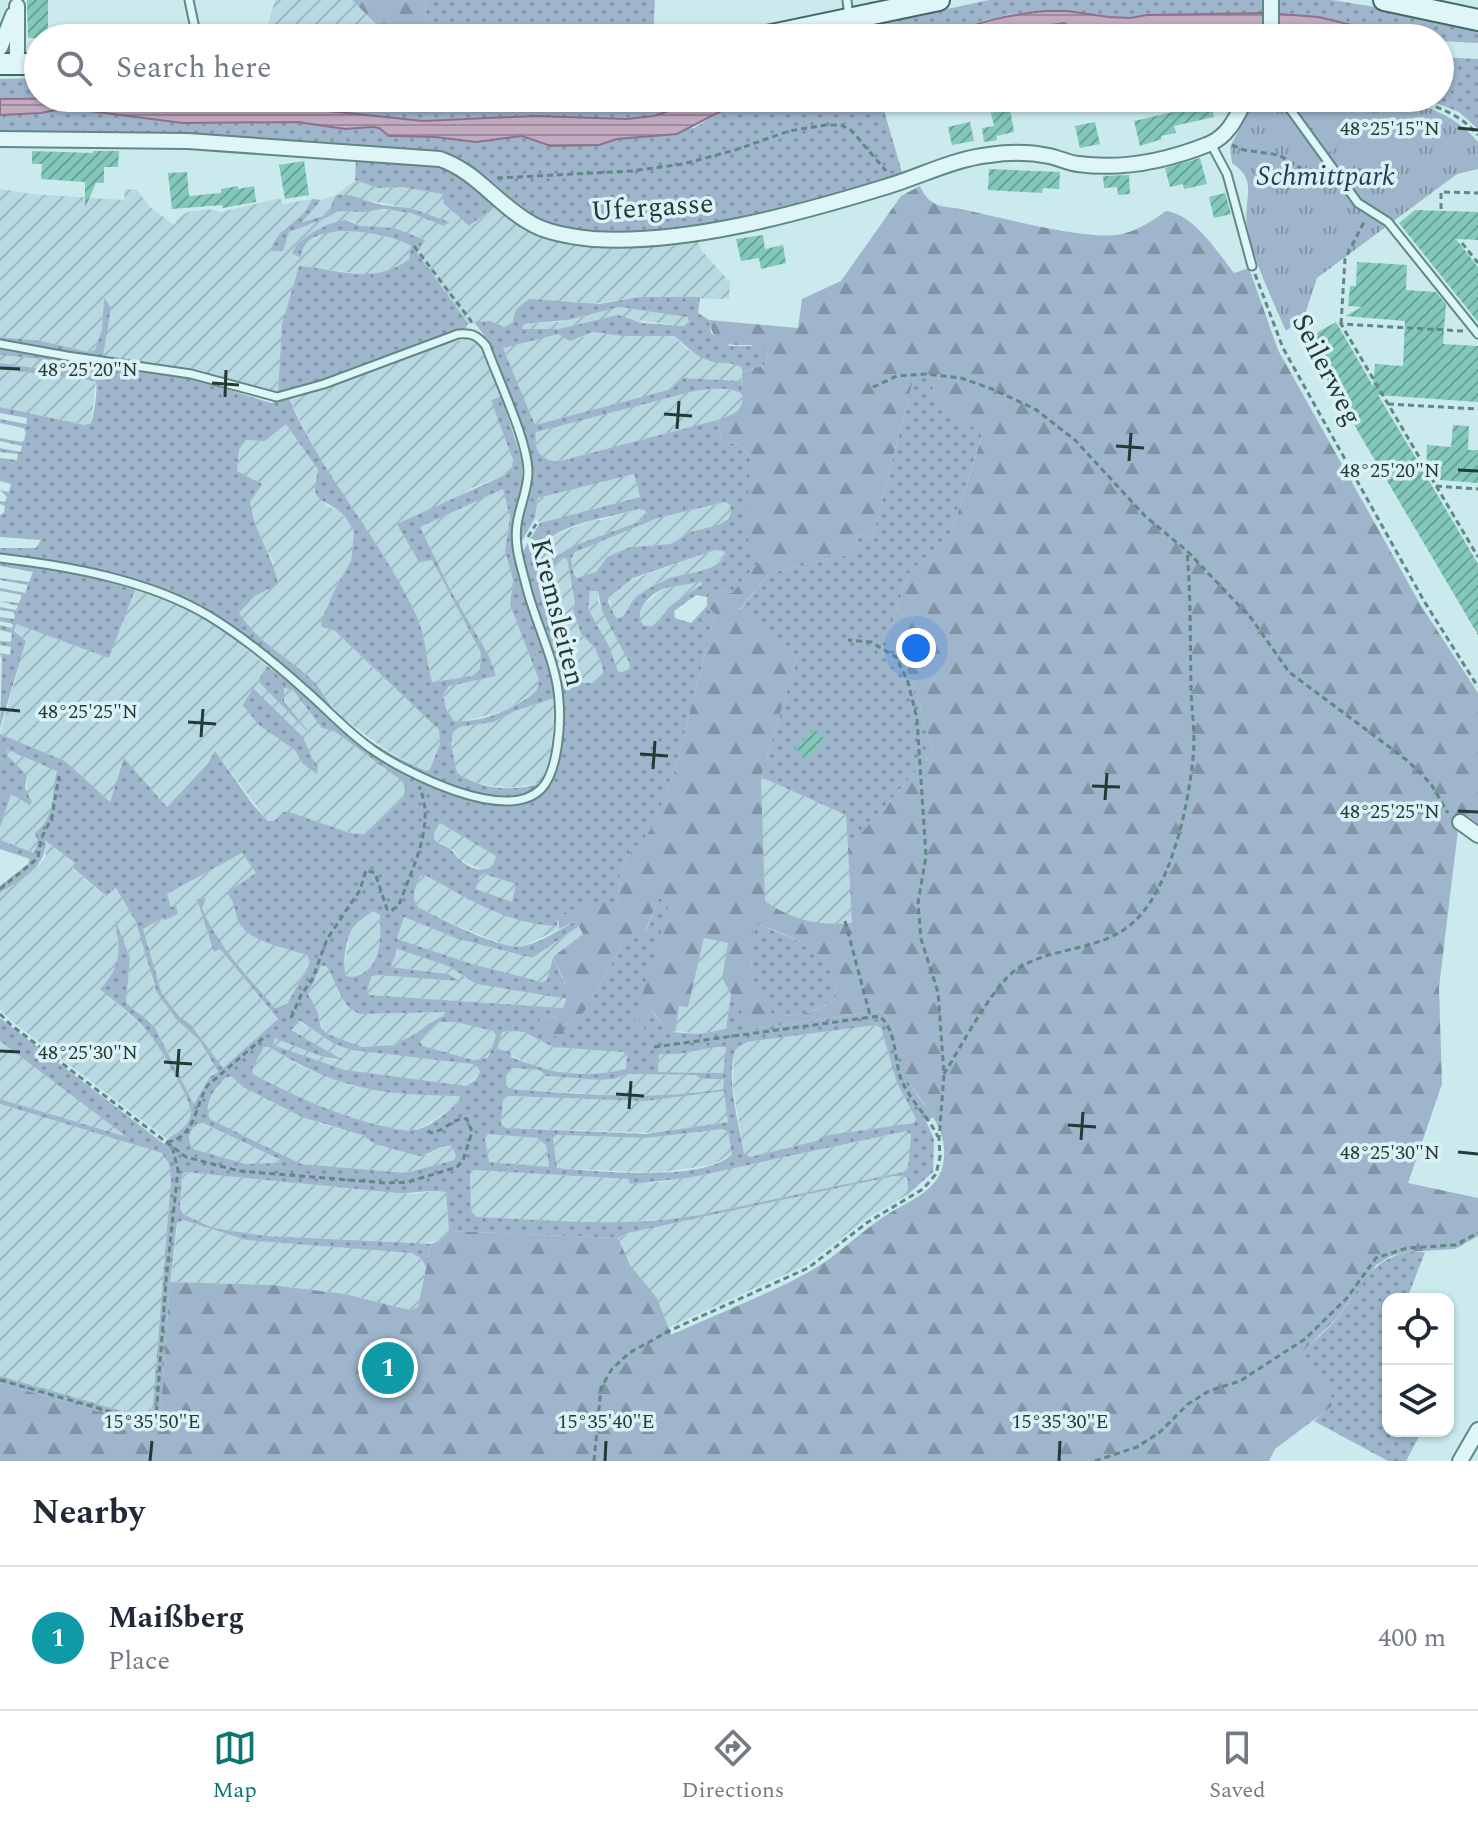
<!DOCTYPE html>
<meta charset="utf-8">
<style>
:root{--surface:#fff;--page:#f2f2f3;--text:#1f2937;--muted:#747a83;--line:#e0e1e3;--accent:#0f766e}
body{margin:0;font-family:Spectral,serif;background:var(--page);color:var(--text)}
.controls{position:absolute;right:24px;bottom:24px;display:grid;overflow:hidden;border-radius:16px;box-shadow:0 2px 6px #0004}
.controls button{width:72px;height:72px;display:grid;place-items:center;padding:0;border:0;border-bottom:2px solid var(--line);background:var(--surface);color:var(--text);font:40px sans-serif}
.you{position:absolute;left:916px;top:648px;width:28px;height:28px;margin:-20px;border:6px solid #fff;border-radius:50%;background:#1a73e8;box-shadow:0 0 0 12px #1a73e833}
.badge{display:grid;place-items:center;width:52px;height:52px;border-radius:50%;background:var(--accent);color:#fff;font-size:26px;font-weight:700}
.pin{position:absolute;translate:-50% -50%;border:4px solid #fff;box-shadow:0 2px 8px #0006}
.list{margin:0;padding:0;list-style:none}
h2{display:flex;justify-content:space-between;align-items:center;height:104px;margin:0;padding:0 32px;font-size:34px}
h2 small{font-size:26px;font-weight:400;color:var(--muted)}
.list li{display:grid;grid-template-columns:52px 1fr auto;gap:24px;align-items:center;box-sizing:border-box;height:144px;padding:0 32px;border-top:2px solid var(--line)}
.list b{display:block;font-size:30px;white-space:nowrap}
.list p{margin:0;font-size:26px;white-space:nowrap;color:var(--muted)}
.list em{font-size:26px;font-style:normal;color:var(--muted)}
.icon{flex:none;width:44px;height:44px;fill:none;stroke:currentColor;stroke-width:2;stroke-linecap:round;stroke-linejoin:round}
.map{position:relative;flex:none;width:1478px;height:1461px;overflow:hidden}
.search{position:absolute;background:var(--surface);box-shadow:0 2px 6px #0004;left:24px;right:24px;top:24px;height:88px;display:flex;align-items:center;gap:20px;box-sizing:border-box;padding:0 28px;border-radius:44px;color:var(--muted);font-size:30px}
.sheet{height:248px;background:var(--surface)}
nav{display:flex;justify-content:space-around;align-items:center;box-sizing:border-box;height:112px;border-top:2px solid var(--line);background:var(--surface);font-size:22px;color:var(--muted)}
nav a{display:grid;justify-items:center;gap:4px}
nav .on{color:var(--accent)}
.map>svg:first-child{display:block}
.farmland{fill:url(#farmland-furrows)}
.grass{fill:url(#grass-dots);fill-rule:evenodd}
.forest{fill:url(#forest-firs);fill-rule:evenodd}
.park{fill:url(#park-tufts)}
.pitch{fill:#9eb5cb}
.water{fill:url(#water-rules);stroke:#90718c;stroke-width:2}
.building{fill:url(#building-hatch)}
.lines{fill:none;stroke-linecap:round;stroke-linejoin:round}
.service-casing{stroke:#5f8985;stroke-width:11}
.minor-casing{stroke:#5f8985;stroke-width:18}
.secondary-casing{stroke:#426b66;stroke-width:24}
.path{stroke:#5f8985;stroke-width:3;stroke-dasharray:6 4;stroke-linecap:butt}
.service{stroke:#def6f8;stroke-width:7}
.minor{stroke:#def6f8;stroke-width:14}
.secondary{stroke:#def6f8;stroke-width:20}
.ticks{fill:none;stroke:#223b37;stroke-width:3}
.labels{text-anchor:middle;stroke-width:7;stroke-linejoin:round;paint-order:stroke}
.park-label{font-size:28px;font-style:italic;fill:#293a56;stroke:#daf2f5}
.street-label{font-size:28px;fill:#223b37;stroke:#daf2f5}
.ticks-label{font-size:20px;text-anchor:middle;fill:#223b37;stroke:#daf2f5;stroke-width:7;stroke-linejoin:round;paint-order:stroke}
</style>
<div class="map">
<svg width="1478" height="1461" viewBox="0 0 1478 1461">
<defs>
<pattern id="farmland-furrows" width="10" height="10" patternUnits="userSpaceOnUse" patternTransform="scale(2)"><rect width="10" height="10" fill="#b8d9e2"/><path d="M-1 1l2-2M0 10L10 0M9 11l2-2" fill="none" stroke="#9ebbc2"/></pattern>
<pattern id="grass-dots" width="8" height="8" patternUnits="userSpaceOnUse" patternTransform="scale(2)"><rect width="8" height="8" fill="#9eb5cb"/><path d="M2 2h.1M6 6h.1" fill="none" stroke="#8094a6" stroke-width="1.8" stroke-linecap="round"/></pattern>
<pattern id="forest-firs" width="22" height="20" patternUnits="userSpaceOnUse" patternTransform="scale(2)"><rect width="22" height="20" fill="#9eb5cb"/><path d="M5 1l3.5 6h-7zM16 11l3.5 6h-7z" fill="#8094a6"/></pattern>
<pattern id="park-tufts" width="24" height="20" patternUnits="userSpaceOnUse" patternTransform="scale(2)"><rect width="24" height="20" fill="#9eb5cb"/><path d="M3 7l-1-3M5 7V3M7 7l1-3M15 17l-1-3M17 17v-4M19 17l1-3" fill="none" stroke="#8094a6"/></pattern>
<pattern id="water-rules" width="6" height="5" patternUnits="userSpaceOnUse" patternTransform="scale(2)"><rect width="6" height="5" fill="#c2abc0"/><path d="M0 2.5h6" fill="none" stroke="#9d8c9d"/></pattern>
<pattern id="building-hatch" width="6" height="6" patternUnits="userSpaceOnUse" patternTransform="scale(2)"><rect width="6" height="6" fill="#82c9bb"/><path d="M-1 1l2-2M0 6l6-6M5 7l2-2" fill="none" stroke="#6aa499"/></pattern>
</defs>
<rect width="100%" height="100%" fill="#caeaed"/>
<!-- farmland -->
<g class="farmland">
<path d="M275 0H352L390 38H264Z"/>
<path d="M355 180 377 188 402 187 442 194 444 197 496 205 531 231 696 238 702 251 730 282 729 299 639 297 586 305 573 301 503 327 490 321 468 324 416 253 424 239 361 226 350 220 322 227 300 242 301 249 306 243 327 232 363 231 404 241 411 246 409 259 397 269 368 275 299 266 282 324 278 393 191 370 103 357 111 308 104 299 102 329 95 350 89 352 41 341 0 337V189L31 194 124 200 125 189 137 190 150 207 174 225 179 217 188 212 208 209 221 212 280 198 283 204 312 199 307 211 298 220 284 228 283 251 289 232 326 218 338 211 399 210 448 223 410 208 336 195 327 215 300 222 321 200 336 195Z"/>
<path d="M619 307 687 317 689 321 684 326 634 320 559 329H522L524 324 559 322Z"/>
<path d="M593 332 622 336 675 335 685 348 699 356 720 363 730 362 741 367V381L684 378 669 390 535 425 503 348 558 333 578 339Z"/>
<path d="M469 338 477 341 483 349 501 396 492 399 513 461 512 467 505 475 469 489 463 495 397 524 432 560 481 653 480 669 472 676 431 682 424 640 418 619 405 593 324 467 289 399 445 344Z"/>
<path d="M0 355 81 363 89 371 48 370 0 363Z"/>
<path d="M0 369 96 381 91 423 85 425 0 407Z"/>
<path d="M717 389 736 390 743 394 741 409 733 416 560 461 545 460 539 454 534 443 536 431 695 391Z"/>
<path d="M286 423 318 471 315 481 326 506 339 511 354 530 351 561 334 591 321 621V626L335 631 439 730 440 744 429 773 388 751 340 716 309 676 279 656 249 629 239 613 255 596 274 563 253 524 250 502 237 471 239 450 246 440H265Z"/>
<path d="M33 429 66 435 65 440 53 450 32 447 61 455 56 464 25 454Z"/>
<path d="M634 474 640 497 540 523 535 518 538 498Z"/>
<path d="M504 488 510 516 505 551 513 580 510 605 539 680 537 690 508 710 465 721H454L446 709 443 695 449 686 495 676 488 654 451 591 420 527Z"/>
<path d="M725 502 730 505 731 513 727 519 718 525 690 532 671 544 630 547 607 557 596 572 587 576 577 578 574 575 571 559 575 552 658 518Z"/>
<path d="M638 509 644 510 647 513 641 521 573 546 539 568 535 552 555 535 592 520H602Z"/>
<path d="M715 550 723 551 726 554 724 557 705 571 662 581 641 593 620 618H616L612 611 609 597 625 582Z"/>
<path d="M562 557 567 559 570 565V577L575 603 573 609 581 634 595 648 602 665 603 673 592 683H578L551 592 547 572Z"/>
<path d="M701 580 703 583 664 612 655 626H644L639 620 638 613 641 607 663 589Z"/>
<path d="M135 590 172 603 206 619 238 642 267 666 258 681 303 725 284 700V688L293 690 322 728 334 731 402 781 405 788 403 798 364 834 350 833 289 812 278 816 274 821H268L215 751 208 762 167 807 125 759 110 803 65 761 0 734 26 641 14 630 16 624 109 658Z"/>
<path d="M590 590H598V602L630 664 629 669 622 672 618 671 609 646 588 609Z"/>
<path d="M555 698 551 753 541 783 509 788 470 782 457 774 451 744 453 731 460 727 493 722 515 711Z"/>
<path d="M6 748 58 771 49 817 34 853 0 840V828L11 793 27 796V775L8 756Z"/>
<path d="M761 777 846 815 853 923 829 925 803 921 783 914 765 901Z"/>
<path d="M440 823 496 856V862L491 868 483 870 460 860 454 851 434 839V833Z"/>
<path d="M44 839 76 863 72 868 105 896 116 888 136 922 149 962 153 984 176 1019 200 1041 218 1072 195 1105 155 1028 150 1021 136 1014 126 1002 130 958 116 924 119 962 112 976 101 989 148 1031 175 1073 190 1107 191 1114 187 1124 172 1139H167L13 1022 0 1010V893L40 864 46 856Z"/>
<path d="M242 853 257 874 227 893 232 899 239 923 258 938 307 955 310 963 287 1004 275 1008 222 946 211 929 202 908V902L197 899 215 952 220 949 278 1020 222 1069 191 1025 179 1016 162 994 143 929 162 918 172 908 167 894Z"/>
<path d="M483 874 516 884 512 902 476 889 480 876Z"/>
<path d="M425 875 465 897 539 925 557 926 559 929 522 947 503 944 458 926 418 907 413 901 419 876Z"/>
<path d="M373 911 380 915 381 936 379 956 367 971 351 977 346 976 344 968 350 933 354 927Z"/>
<path d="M404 917 458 939 531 958 579 926 583 934 553 957 547 980 542 982 472 964 397 939Z"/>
<path d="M703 938 728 943 722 978 731 993 726 1029 699 1034 676 1031 679 1005 688 1006Z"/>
<path d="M396 949 448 966 476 984 568 999 564 1008 370 995 367 992 371 977 376 975 458 981 448 974 390 967Z"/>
<path d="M321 966H326L334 977 339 994 353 1011 360 1014 446 1012 445 1015 434 1019 415 1036 400 1041 397 1045 362 1047 328 1034 322 1028 318 1012 308 994Z"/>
<path d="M298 1020 334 1044 351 1050 473 1064 478 1067 480 1072 466 1086 366 1075 345 1070 272 1045 275 1037 320 1056 336 1060 341 1059 291 1030Z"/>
<path d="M438 1022H456L494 1031 496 1034 488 1058 473 1060 422 1046 420 1042Z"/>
<path d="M876 1025 881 1027 897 1083 916 1119 914 1123 820 1140 750 1157 744 1153 733 1087 734 1055 738 1047 747 1042Z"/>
<path d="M512 1031 524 1032 554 1047 623 1052 627 1055 626 1070 578 1076 534 1066 497 1049 501 1032Z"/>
<path d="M0 1041 130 1138 0 1099Z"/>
<path d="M716 1046 726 1047 724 1073 658 1072 659 1054H678Z"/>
<path d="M264 1047H269L301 1067 353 1086 423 1095 460 1096 461 1101 425 1126 415 1130H399L352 1118 308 1104 253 1074 252 1069Z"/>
<path d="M513 1068 539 1070 547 1076 600 1080 614 1079 626 1074 696 1075 701 1079H724L723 1089 678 1096 611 1095 510 1089 506 1085 507 1072Z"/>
<path d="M231 1076 243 1087 322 1124 362 1135 375 1144 426 1155 446 1145 451 1146 456 1155 454 1160 406 1173 301 1164 209 1119 207 1111 208 1100 225 1078Z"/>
<path d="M724 1091 729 1122 657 1133 506 1128 501 1124 503 1100 507 1096 645 1101Z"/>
<path d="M0 1104 162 1153 169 1164 171 1179 152 1415 147 1418 0 1376Z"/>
<path d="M196 1123H203L279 1159 281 1164H246L192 1149 188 1142V1133Z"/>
<path d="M723 1129 728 1132 732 1154 712 1165 655 1173 557 1168 553 1138 557 1135 646 1138Z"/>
<path d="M908 1131 911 1135 908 1168 903 1172 699 1215 677 1219 597 1223 477 1217 471 1211 470 1174 474 1170 629 1179 652 1183 688 1178Z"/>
<path d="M488 1134 537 1138 546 1145 549 1167 488 1162 485 1139Z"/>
<path d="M185 1172 397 1193 415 1194 442 1190 446 1192 449 1231 441 1240 416 1245 265 1236 213 1228 183 1214 180 1207 182 1175Z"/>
<path d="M894 1176 906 1177 909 1180 907 1195 866 1219 806 1265 667 1328 657 1298 629 1265 618 1238 628 1233Z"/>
<path d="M183 1220 246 1240 413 1253 421 1258 426 1267 418 1308 410 1310 345 1294 272 1285 170 1282 178 1222Z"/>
</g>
<!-- grass -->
<g class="grass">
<path d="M426 0H655L653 38H424Z"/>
<path d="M989 0H1266V13L1148 15 1130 18 1109 17 1067 11H1045L1012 14 982 21 943 38H813Z"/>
<path d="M1277 0H1332L1406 12 1478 28V43L1440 41V38H1408L1344 22 1277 14Z"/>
<path d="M1064 23 1071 25 1265 28V38H995L1020 30Z"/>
<path d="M1440 57 1478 59V129L1459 112 1423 98H1440Z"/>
<path d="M38 78V98H47L0 99V79Z"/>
<path d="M110 98H706L654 116 627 119 535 116 423 121 300 108 178 109Z"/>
<path d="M757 98H892L881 100 903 176C811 205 631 258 540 220 527 215 516 203 506 194 484 173 464 157 434 152L189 134 0 132V115L41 113 66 108 183 123 298 122 345 129 379 128 397 136 494 140 522 136 551 146 599 145 617 139 694 128 729 107Z"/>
<path d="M356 159 439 165 453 171 496 205 469 226 444 203 442 194 402 187 378 188 355 180Z"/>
<path d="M336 195H349L381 205 410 208 449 222 444 226 411 213 384 209 363 212 338 211 326 218 289 232 283 251H271C278 224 302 225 312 199L321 200 302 222 327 215Z"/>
<path d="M345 220 361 226 394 228 425 240 417 253 468 323 466 328 324 380 278 393 282 324 299 266C338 269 375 286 409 259L411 246C389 232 302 217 301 258L292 253C300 236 327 223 345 220Z"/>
<path d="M639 297H700L698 313 709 320 711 333 730 346H760L766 350 768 357 764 365 742 372 741 367C732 363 730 363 721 363 701 362 688 348 675 336H622L593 332 570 341 558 334 503 348 535 425 668 390 684 378 741 381 743 394C728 386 711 389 695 391L536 432C533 450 541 462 560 461L717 420 722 441 740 445 751 457 750 493 760 560 732 593 719 590 707 597 696 595 674 611 675 618 691 623 707 606 715 614 674 774 650 832 626 858 621 873 617 903 558 917 557 926C509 925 466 898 425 875L420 876C416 888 410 897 418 907 440 918 501 951 524 946 542 942 560 929 576 921L579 926 532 958 458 939 404 917 397 939 472 964 542 982 547 980 553 957 568 991V999L476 984 448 966 397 949 391 967 448 974 460 981 376 975 371 977 367 992 370 995 564 1008 556 1018 542 1015 565 1025 577 1019 585 1011 625 940 645 933 659 898 670 902 652 1012 670 1032 699 1034 726 1029 731 993 751 1029 880 1011C900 1027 898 1052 906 1074 911 1090 924 1104 934 1117L926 1121 934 1139 933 1172 907 1195 908 1180 906 1177 894 1176 628 1233 618 1238 449 1231 446 1192C432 1189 413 1194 397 1193L185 1172 182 1175 180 1207 183 1214 213 1228 265 1236 431 1244 426 1267 421 1258 412 1253 246 1240 183 1220 177 1223 170 1282 160 1420 152 1427 0 1383V1376L147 1418 152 1415 171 1179 169 1164 162 1153 0 1104V1099L127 1137 0 1041V1018L164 1144C171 1133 188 1131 191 1113 192 1100 157 1042 147 1031 134 1015 115 1002 100 989 124 964 119 950 115 919L130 958 126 1002C135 1013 147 1017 155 1028L194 1104 210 1077 218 1072 200 1041 176 1019 157 993 136 922 116 888 106 896 72 867 75 863 45 840C48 867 20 879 0 893V886L28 864 30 859 0 849V840L34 853 38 843 35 833C56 817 51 794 57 771L6 749 8 756 27 775 25 788 32 802 30 805 11 794 0 828V734L65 761 110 802 124 758 167 807 208 763 215 751 253 805 268 821H274L283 812H289L350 833 364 834 403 798 405 788 402 781 334 731 322 728 293 690 284 688V701L312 736 258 681 267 666C278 674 290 682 301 691 327 713 345 736 374 755 410 778 505 830 544 792 556 780 558 757 560 741 562 727 564 712 563 698 561 678 553 659 547 640 538 612 530 585 522 558L523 551 540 523 640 497 634 474 538 498 535 518 519 546 520 525 531 484V458L489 342 474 322 490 321 504 327 513 322C514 310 519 305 530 299L599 304ZM619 307 687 317 689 321 684 326 642 323 618 315 559 329H522L524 324 568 320ZM725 502 730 505 731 513 728 519 718 525 690 532 671 544 630 547 607 557 596 572 577 578 574 575 571 559 575 552 658 518ZM638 509 644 510 647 513 641 521 573 546 538 567 535 552C559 521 603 520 638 509ZM715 550 723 551 726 554C712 576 684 571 663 581 655 585 641 592 635 598 629 605 628 612 620 618H616L608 602 609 597 633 578ZM562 557 567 559 575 603 573 609 581 634 595 648 602 665 603 673 592 683H578L566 642 569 640 551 592 547 572ZM701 581 702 584 669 607 654 626H644C630 611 654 589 670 587 681 585 691 584 701 581ZM590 591H598L602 611 630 664 629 669 622 672 618 671 609 646 588 609ZM440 823 496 856C493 876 472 871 460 860 456 857 455 853 451 850 445 845 440 845 434 839V833ZM242 853 256 873 226 893C237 901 233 916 242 927 255 943 287 948 307 955L310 963 287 1004 275 1008C248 976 218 947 202 908L206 898 197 899 214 952 220 949 278 1019 223 1068 191 1025 179 1016 162 994 143 929 162 918 165 920 178 914 176 906 171 907 167 894ZM484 874 516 884 512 902 476 889 480 876ZM373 911 380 915C381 940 382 972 351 977L346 976C342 964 346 940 352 929 357 922 367 916 373 911ZM321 966H326C338 982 339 1006 360 1014L445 1012V1015C426 1022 420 1035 400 1041L397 1045 362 1047 328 1034 321 1028 318 1012 308 994ZM299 1020 334 1044 351 1050 472 1064 478 1067 480 1072 475 1080 466 1086 345 1070 273 1045 275 1038 320 1056 343 1060 291 1030ZM438 1022H456L493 1031 496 1035 488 1058 473 1060 423 1046 420 1042ZM876 1025 881 1028 897 1083 916 1119 914 1123 822 1136 820 1140 750 1157 744 1153C739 1125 727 1084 734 1055 735 1048 741 1045 747 1042ZM512 1031 524 1032 553 1047 623 1052 627 1055 626 1069C582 1079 553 1074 511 1057V1052L497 1049 502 1032ZM264 1047H269C336 1089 381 1095 459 1096L461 1101C448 1110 431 1128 415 1130 403 1132 389 1127 378 1125 331 1113 296 1097 253 1074L252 1069ZM716 1047H726L723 1073 658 1072 659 1054H678ZM513 1068 539 1070 547 1076 600 1080 614 1079 626 1074 696 1075 701 1079H724L723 1089C652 1101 581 1094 510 1089L506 1085 507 1072ZM231 1076 243 1087 302 1117 362 1135 375 1144 419 1156C430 1155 440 1144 451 1146L456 1155 454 1160 406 1173 301 1164 210 1119C203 1101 214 1091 225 1078ZM724 1091 728 1122 647 1134 506 1128 501 1124 503 1100 508 1096 645 1101ZM203 1123 279 1159 281 1163 246 1164 193 1149C186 1138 189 1133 196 1124ZM723 1129 728 1132 732 1154C705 1183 595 1171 557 1168L553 1138 557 1135 646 1138ZM907 1131 911 1135 908 1168 903 1172 699 1215C626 1228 551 1220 477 1217L471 1211 470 1174 474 1170 628 1179 630 1184 688 1178ZM488 1134 537 1138 546 1145 549 1167 489 1162 485 1139Z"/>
<path d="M104 298 111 308 103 357 0 341V337L41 341 89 352 95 350 102 329Z"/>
<path d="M0 348 190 378 271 403 289 399C323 477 382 540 417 617 426 637 426 660 432 682L472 676 480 669 481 653 432 560 419 562 397 524 505 475 512 467 513 460 491 400 501 396 522 460V484L513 524 514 555 552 682 555 698 515 711 493 722 460 727 453 732 451 744 457 773C481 790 514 792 541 783L539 786C516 802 489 796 464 789 392 767 337 719 281 671 263 656 245 635 225 624 147 581 88 564 0 555V548H36L41 540 0 537V515L4 513 5 506 0 504V501L5 502 7 497 0 490 9 492 11 484 0 481V458L17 460 18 454 0 452V448L21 452 22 446 0 441V438L21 442 24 441 26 432 23 428 0 423V419L26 424 27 418 0 413V407L85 425 91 423C94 415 98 389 96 381L0 369V363L48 370 88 371 81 363 0 355ZM286 424 318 470C311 501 317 496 338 510 344 515 350 524 354 531L351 561 334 591 321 621V626L335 631 439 730 440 744 429 772C399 760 363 740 339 716 328 704 321 687 308 676 284 655 257 641 239 613L255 596 278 584C272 552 255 536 250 502L262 484 237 471 239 450 246 440 265 441ZM503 489 510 516 505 551 513 580 510 605 539 680 537 690C516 709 483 723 454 721L446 709 443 695 449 686 496 676 488 654 451 591 420 527Z"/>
<path d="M914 377H929L940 408 983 432 951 534 908 574 888 637 913 681 933 752 848 848 846 815 761 777 797 658 739 611 770 573 851 554 859 535 872 538Z"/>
<path d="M0 561 85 575 135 590 109 658 16 624 14 631 26 641 0 728 2 659 0 653 10 655 11 647 0 645V641L11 642 12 633 0 630V625L12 628 13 624 0 621V617L14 619 15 616 13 612 0 610V607L16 610 18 606 0 601 19 603 22 595 0 591V588L25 593 28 585 0 580V578L29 582 33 572 0 566Z"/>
<path d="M253 688 303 737 312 758 318 766 317 774 302 763 295 750 259 725 243 705Z"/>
<path d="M752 922C790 938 835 947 836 997 821 1012 793 1017 773 1016L751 976Z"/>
<path d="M1407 1252H1425L1407 1299H1388V1431H1422L1406 1461H1388L1314 1421 1335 1402 1301 1353C1313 1341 1327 1331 1337 1318 1362 1288 1365 1263 1407 1252Z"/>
</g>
<!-- forest -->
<g class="forest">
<path d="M352 0H426L424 38H390Z"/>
<path d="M920 186C927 203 938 207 956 208 992 215 1089 242 1122 234 1139 230 1152 221 1166 211 1195 215 1217 252 1234 273L1249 268 1278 350 1420 604 1478 693V824L1468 816 1458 830 1439 987 1442 1084 1408 1183 1478 1198V1236L1455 1249 1407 1252 1391 1256 1376 1265 1336 1319 1301 1353 1336 1403 1275 1449 1269 1461H0V1383L152 1427 160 1420 170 1282 272 1285 345 1294 410 1310 418 1307 431 1244 441 1240 449 1231 618 1238 630 1265 657 1298 671 1335C716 1314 765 1296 809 1272 836 1257 857 1235 882 1218 906 1201 942 1192 944 1158 947 1126 924 1107 909 1082 896 1059 903 1029 880 1011L751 1029 722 978 728 943 704 938 688 1007 679 1006 676 1031 670 1033 653 1012 643 1031 633 1027 670 902 659 898 644 934 625 940 585 1011 577 1019 565 1025 563 1037 558 1038 542 1025 539 1019 541 1015 556 1018C576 993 564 982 553 957L583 934 576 921 559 929 558 917C573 906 599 902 617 903L621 873 626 858 650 831 674 774 715 614 707 606V597L719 590 732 593 760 560 745 534 751 457 740 445 722 441 717 420C753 410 739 400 742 372L764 365 768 357 766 350C744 336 716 360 709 320L798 328 802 299 841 281 901 196ZM914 377H929L940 408 983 433 951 534 908 574 888 637 913 681 933 752 848 848 852 923C819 926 793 921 765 901L761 777 797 658 739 610 770 573 851 554 859 535 872 538ZM753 923C790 935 835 950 836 997 822 1012 793 1017 773 1016L751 975Z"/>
</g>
<!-- park -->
<path class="park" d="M1269 98H1275L1282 107 1294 98C1358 98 1433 88 1478 142V169L1457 174 1317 278 1304 317 1286 331C1272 298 1253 261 1247 225 1243 200 1259 180 1232 163L1230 147 1254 102 1261 105Z"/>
<!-- pitch -->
<g class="pitch">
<path d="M1315 98H1328L1354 135 1330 152 1300 108Z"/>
<path d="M1382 103 1418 118 1394 176 1358 161Z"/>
</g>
<!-- water -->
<g class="water">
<path d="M1045 11H1067L1109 17 1130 18 1147 15 1266 13 1318 17 1408 38H1344L1334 33 1300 36 1265 28 1163 34 1083 32 1075 30 1064 23 1020 30 995 38H943C976 21 1009 15 1045 11Z"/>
<path d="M110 98 178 109 300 108 423 121 535 116 627 119 654 116 706 98H757L729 107 677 134 617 139 599 145 551 146 522 136 476 142 435 137 397 136H389L379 128 373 127 345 129 298 122 183 123 66 108 41 113 0 115V99Z"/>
</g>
<!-- building -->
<g class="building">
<path d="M27 0H48V38H28Z"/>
<path d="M1184 98H1210L1214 117 1174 126 1176 133 1161 136 1162 139 1140 146 1134 121 1186 109Z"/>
<path d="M1010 109 1014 132 996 136V132L997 140 984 142 982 128 994 126 991 113Z"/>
<path d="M970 122 974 141 952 145 948 127Z"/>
<path d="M1095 122 1100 144 1080 148 1075 126Z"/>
<path d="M32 151 93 153V151H119L118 167H104V183H96L85 208V182L41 179 42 164H32Z"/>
<path d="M1200 158 1207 184 1184 189 1183 184 1170 187 1165 168Z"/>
<path d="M304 161 309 195 285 199 279 165Z"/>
<path d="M989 169 1060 172 1059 189 1043 188 1042 193 988 190Z"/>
<path d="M187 172 189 196 221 193V189L238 186V189L254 186 256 202 223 208 222 205 172 209 168 173Z"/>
<path d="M1129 175 1130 194 1118 195 1117 187 1104 188 1103 176Z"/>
<path d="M1225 193 1231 214 1214 218 1209 197Z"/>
<path d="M1415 210 1478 212V240L1456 239 1478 267V322L1399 223Z"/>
<path d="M763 235 765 249 783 245 786 263 761 269 759 258 741 261 736 239Z"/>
<path d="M1357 262 1407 265 1406 290 1436 292 1446 304 1443 344 1478 346V402L1378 395 1426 475 1427 445 1451 447 1453 425 1469 426 1468 450H1478V483L1428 479 1478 564V635L1304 340 1336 322 1373 386 1375 364 1403 366 1405 321 1345 316 1362 307 1348 306 1350 286H1356Z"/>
<path d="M814 729 826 740 806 760 795 748Z"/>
</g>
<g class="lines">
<defs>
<g id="service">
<path d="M189 0 197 38"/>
<path d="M847 0 849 18"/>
<path d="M1282 98 1358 203 1388 222 1478 334"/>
<path d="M1211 144 1227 174 1252 266"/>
<path d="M0 344 67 356 191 374 277 397 324 384 458 334C472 333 477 335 486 346 497 377 528 441 528 472 528 490 519 508 517 525 514 546 521 565 526 585 535 623 557 662 559 701 561 724 558 772 541 789 506 824 406 773 373 750 347 732 328 710 305 690 276 664 242 636 209 616 149 580 68 566 0 558"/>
</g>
<g id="minor">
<path d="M1271 38V0"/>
<path d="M0 48 13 15"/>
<path d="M17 64V6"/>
<path d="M0 139 188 141 440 159C478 172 499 207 534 225 551 234 574 237 593 239 685 245 797 214 885 187 919 177 953 159 989 155 1008 152 1030 152 1049 156 1059 158 1068 163 1078 164 1122 170 1169 160 1209 144 1229 136 1237 116 1246 98"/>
<path d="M1460 822 1478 835"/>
<path d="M1460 1461 1478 1430"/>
</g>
<g id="secondary">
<path d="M1384 0 1478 20"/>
<path d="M757 38 939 0"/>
<path d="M0 64H38"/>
</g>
</defs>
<!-- service casing -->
<use href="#service" class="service-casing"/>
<!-- minor casing -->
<use href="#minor" class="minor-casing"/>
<!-- secondary casing -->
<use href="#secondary" class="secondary-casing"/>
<!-- path -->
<g class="path">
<path d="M1407 98C1435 106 1458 112 1478 135"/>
<path d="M1232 145 1244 150 1279 155 1333 188"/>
<path d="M497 178 632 171 683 164 735 150 789 131 826 125H841L852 131 886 171"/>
<path d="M1441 209V192L1478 193"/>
<path d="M1462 243 1478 263"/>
<path d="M414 246 471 321 472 326"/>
<path d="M1255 274 1283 348 1424 601 1478 687"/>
<path d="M1341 324 1345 259 1365 220"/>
<path d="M1463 331 1341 324 1478 557"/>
<path d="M873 387 897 376 926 374 961 378 992 389 1035 409 1075 440 1145 516 1187 551 1251 618 1289 672 1408 761 1431 784 1448 813"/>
<path d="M1388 404 1478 409"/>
<path d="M1436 486 1478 489"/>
<path d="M528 537 536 524"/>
<path d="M0 889 38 858 41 839 52 817 59 776"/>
<path d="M845 921 870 1015"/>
<path d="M0 1014 11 1025 186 1157 239 1171 386 1183 408 1182 457 1167 463 1160 472 1132 467 1119C453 1117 445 1131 431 1133L427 1129"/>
<path d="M291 1018 301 995 312 980 327 939 360 890 366 870 375 873 387 909 391 911 399 905C411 870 437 823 419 787"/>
<path d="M654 1047 879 1016C896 1028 894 1056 900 1076 907 1098 928 1115 938 1137"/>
<path d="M944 1074C961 1047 993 985 1017 969 1049 948 1093 951 1125 929 1169 899 1188 809 1193 758 1196 734 1191 709 1191 685 1190 640 1191 596 1187 551"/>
<path d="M167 1142C196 1138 195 1104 208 1085L263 1038"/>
<path d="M0 1380 150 1423 156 1418 166 1281 178 1170 173 1150"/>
<path d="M594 1461 601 1388 612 1369 629 1353 671 1330 808 1268 868 1222 923 1189 936 1174 940 1157 939 1139 944 1074 938 992 921 939 918 903 926 856 917 719 908 682 896 657 871 642 848 640"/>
<path d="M1095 1461 1137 1447 1160 1432 1188 1404 1209 1391 1240 1381 1305 1339 1347 1298 1376 1258 1407 1248 1455 1245 1478 1233"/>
</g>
<!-- service -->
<use href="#service" class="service"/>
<!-- minor -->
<use href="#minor" class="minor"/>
<!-- secondary -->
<use href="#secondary" class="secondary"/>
</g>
<!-- ticks -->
<path class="ticks" d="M1458 128 1478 130M0 368 20 369M212 383 239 385M225 397 226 370M664 414 692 416M677 429 679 401M1116 446 1144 448M1129 461 1131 433M1458 470 1478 471M0 709 20 711M188 722 216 724M201 737 203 709M640 754 668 756M653 769 655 741M1092 786 1120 787M1105 800 1107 773M1458 811 1478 812M0 1051 20 1052M164 1062 192 1064M177 1077 179 1049M616 1094 644 1096M629 1109 631 1081M1068 1125 1096 1127M1081 1140 1083 1112M1458 1152 1478 1154M150 1461 152 1441M605 1461 606 1441M1059 1461 1060 1441"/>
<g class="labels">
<!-- park labels -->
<g class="park-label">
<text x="1326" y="185">Schmittpark</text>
</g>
<!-- street labels -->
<g class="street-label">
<text transform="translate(652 206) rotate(-4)" y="10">Ufergasse</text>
<text transform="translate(1328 369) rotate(63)" y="10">Seilerweg</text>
<text transform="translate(559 612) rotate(76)" y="10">Kremsleiten</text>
</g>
</g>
<g class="ticks-label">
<text x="1390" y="135">48°25'15"N</text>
<text x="88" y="376">48°25'20"N</text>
<text x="1390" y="477">48°25'20"N</text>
<text x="88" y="718">48°25'25"N</text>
<text x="1390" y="818">48°25'25"N</text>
<text x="88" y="1059">48°25'30"N</text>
<text x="1390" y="1159">48°25'30"N</text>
<text x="152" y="1428">15°35'50"E</text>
<text x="606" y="1428">15°35'40"E</text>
<text x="1060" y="1428">15°35'30"E</text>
</g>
</svg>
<div class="controls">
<button><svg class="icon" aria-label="locate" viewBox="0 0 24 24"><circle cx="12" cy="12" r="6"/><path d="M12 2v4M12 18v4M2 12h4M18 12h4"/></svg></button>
<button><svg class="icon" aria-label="layers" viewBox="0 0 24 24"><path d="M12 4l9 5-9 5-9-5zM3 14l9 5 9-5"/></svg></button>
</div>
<div class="you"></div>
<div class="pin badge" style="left:388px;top:1368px;background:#0f9aa8">1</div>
<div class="search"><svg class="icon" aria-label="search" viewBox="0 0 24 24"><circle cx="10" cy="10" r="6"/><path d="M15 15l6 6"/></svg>Search here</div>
</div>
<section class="sheet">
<h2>Nearby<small></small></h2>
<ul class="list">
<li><span class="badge" style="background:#0f9aa8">1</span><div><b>Maißberg</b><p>Place</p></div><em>400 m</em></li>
</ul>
</section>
<nav>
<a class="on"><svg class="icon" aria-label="map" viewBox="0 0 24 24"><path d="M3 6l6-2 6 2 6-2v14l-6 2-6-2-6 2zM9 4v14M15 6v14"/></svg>Map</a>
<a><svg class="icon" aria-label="directions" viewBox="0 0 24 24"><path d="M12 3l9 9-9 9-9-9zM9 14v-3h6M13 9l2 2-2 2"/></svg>Directions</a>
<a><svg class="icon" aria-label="saved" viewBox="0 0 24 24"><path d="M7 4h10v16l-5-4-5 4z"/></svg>Saved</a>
</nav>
